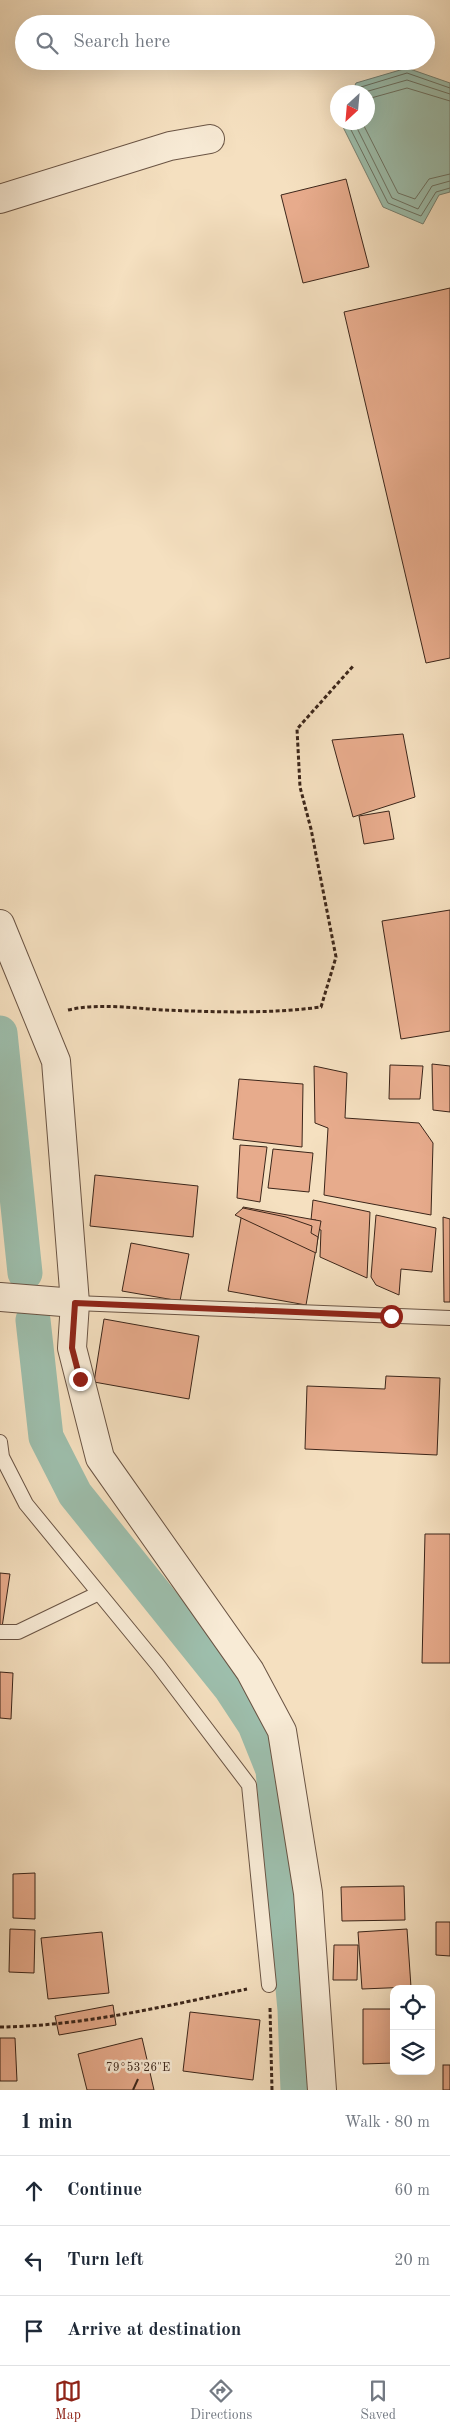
<!DOCTYPE html>
<meta charset="utf-8">
<style>
:root{--surface:#fff;--page:#f2f2f3;--text:#1f2937;--muted:#747a83;--line:#e0e1e3;--accent:#8f2418}
body{margin:0;font-family:"Old Standard TT",serif;background:var(--page);color:var(--text)}
.controls{position:absolute;right:15px;bottom:15px;display:grid;overflow:hidden;border-radius:10px;box-shadow:0 5px 20px #0002}
.controls button{width:45px;height:45px;display:grid;place-items:center;padding:0;border:0;border-bottom:1px solid var(--line);background:var(--surface);color:var(--text);font:25px sans-serif}
.compass{position:absolute;left:330px;top:85px;width:45px;height:45px;border-radius:50%;background:var(--surface);box-shadow:0 5px 20px #0002;rotate:206deg}
.stop{position:absolute;width:15px;height:15px;margin:-11px;border:4px solid #8f2418;border-radius:50%;background:#fff}
.stop.end{background:#8f2418;border-color:#fff;box-shadow:0 1px 5px #0008}
.list{margin:0;padding:0;list-style:none}
h2{display:flex;justify-content:space-between;align-items:center;height:65px;margin:0;padding:0 20px;font-size:21px}
h2 small{font-size:16px;font-weight:400;color:var(--muted)}
.list li{display:grid;grid-template-columns:32px 1fr auto;gap:15px;align-items:center;box-sizing:border-box;height:70px;padding:0 20px;border-top:1px solid var(--line)}
.list b{display:block;font-size:19px;white-space:nowrap}
.list em{font-size:16px;font-style:normal;color:var(--muted)}
.icon{flex:none;width:28px;height:28px;fill:none;stroke:currentColor;stroke-width:2;stroke-linecap:round;stroke-linejoin:round}
.map{position:relative;flex:none;width:450px;height:2090px;overflow:hidden}
.search{position:absolute;background:var(--surface);box-shadow:0 5px 20px #0002;left:15px;right:15px;top:15px;height:55px;display:flex;align-items:center;gap:12px;box-sizing:border-box;padding:0 18px;border-radius:28px;color:var(--muted);font-size:19px}
.sheet{height:275px;background:var(--surface)}
nav{display:flex;justify-content:space-around;align-items:center;box-sizing:border-box;height:70px;border-top:1px solid var(--line);background:var(--surface);font-size:14px;color:var(--muted)}
nav a{display:grid;justify-items:center;gap:2px}
nav .on{color:var(--accent)}
.map>svg:first-child{display:block}
.water{fill:#9dbeac;stroke:#768172}
.lines{fill:none;stroke-linecap:round;stroke-linejoin:round}
.shore{stroke:#6c7263;stroke-width:1}
.canal{stroke:#9dbeac;stroke-width:35}
.building{fill:#e7ab8c;stroke:#3c261a}
.service-casing{stroke:#6a5444;stroke-width:16}
.minor-casing{stroke:#6a5444;stroke-width:30}
.path{stroke:#3c261a;stroke-width:3;stroke-dasharray:4 2.5;stroke-linecap:butt}
.service{stroke:#f8ebd6;stroke-width:14}
.minor{stroke:#f8ebd6;stroke-width:28}
.route{stroke:#8f2418;stroke-width:6}
.ticks{fill:none;stroke:#3c261a;stroke-width:2}
.ticks-label{font-size:12px;text-anchor:middle;fill:#3c261a;stroke:#f8ebd6;stroke-width:5;stroke-linejoin:round;paint-order:stroke}
</style>
<div class="map">
<svg width="450" height="2090" viewBox="0 0 450 2090">
<rect width="100%" height="100%" fill="#f5e0c0"/>
<filter id="stains"><feTurbulence type="fractalNoise" baseFrequency=".004" numOctaves="4"/><feColorMatrix values="0 0 0 0 .2 0 0 0 0 .09 0 0 0 0 .02 0 0 0 .5 -.17"/></filter>
<radialGradient id="worn" r=".72"><stop offset=".6" stop-color="#630" stop-opacity="0"/><stop offset="1" stop-color="#630" stop-opacity=".3"/></radialGradient>
<!-- water -->
<path class="water" d="M407 68 450 83V192L439 195 423 224 383 207 341 123 368 122V92H352L356 83Z"/>
<g class="lines">
<!-- shore -->
<g class="shore">
<path d="M358 92 361 87 407 73 450 88"/>
<path d="M365 92 407 80 450 94"/>
<path d="M368 103 371 98 407 88 450 101"/>
<path d="M347 122 388 203 421 216 436 192 450 188"/>
<path d="M354 122 392 198 418 209 432 186 450 181"/>
<path d="M362 122 398 193 415 199 429 179 450 174"/>
</g>
<!-- canal -->
<g class="canal">
<path d="M0 1033 25 1273"/>
<path d="M33 1320 46 1437 75 1494 230 1687 255 1725 273 1770 295 2010 298 2090"/>
</g>
</g>
<!-- building -->
<g class="building">
<path d="M346 179 369 267 303 283 281 195Z"/>
<path d="M450 288V658L426 663 344 312Z"/>
<path d="M403 734 415 797 353 817 332 740Z"/>
<path d="M389 811 394 839 364 844 359 816Z"/>
<path d="M450 910V1031L401 1039 382 921Z"/>
<path d="M432 1064 450 1066V1112L433 1110Z"/>
<path d="M390 1065 423 1066 420 1099H389Z"/>
<path d="M314 1066 347 1073 345 1118 419 1123 433 1143 431 1215 324 1195 328 1128 315 1123Z"/>
<path d="M239 1079 303 1084 302 1147 233 1139Z"/>
<path d="M240 1145 267 1147 260 1202 237 1198Z"/>
<path d="M273 1149 313 1153 309 1192 268 1188Z"/>
<path d="M95 1175 198 1186 193 1237 90 1226Z"/>
<path d="M313 1200 370 1212 367 1278 320 1257 321 1230 317 1229 316 1220H311Z"/>
<path d="M243 1207 321 1221 306 1305 228 1291Z"/>
<path d="M243 1208 286 1217 312 1226 311 1233 318 1237 316 1253 235 1215Z"/>
<path d="M376 1215 436 1228 432 1272 401 1269 399 1295 376 1285 371 1277Z"/>
<path d="M443 1217 450 1219V1302H444Z"/>
<path d="M131 1243 189 1254 180 1301 122 1291Z"/>
<path d="M104 1319 199 1336 189 1399 94 1382Z"/>
<path d="M386 1376 440 1378 437 1455 305 1449 307 1386 385 1389Z"/>
<path d="M425 1534H450V1663H422Z"/>
<path d="M0 1573 10 1574 1 1634H0Z"/>
<path d="M0 1672 13 1673 11 1719 0 1718Z"/>
<path d="M35 1873V1919L13 1918V1874Z"/>
<path d="M404 1886 405 1920 342 1921 341 1887Z"/>
<path d="M436 1922H450V1956L436 1955Z"/>
<path d="M10 1929 35 1930 34 1973 9 1972Z"/>
<path d="M407 1929 411 1987 362 1989 358 1932Z"/>
<path d="M102 1932 109 1993 48 1999 41 1938Z"/>
<path d="M334 1945H358L357 1980H333Z"/>
<path d="M113 2005 116 2025 59 2035 55 2016Z"/>
<path d="M363 2009H394V2063L363 2064Z"/>
<path d="M190 2012 260 2020 253 2080 183 2071Z"/>
<path d="M0 2038H15L17 2081H0Z"/>
<path d="M142 2038 154 2090H87L78 2054Z"/>
<rect x="443" y="2065" width="7" height="25"/>
</g>
<g class="lines">
<defs>
<g id="service">
<path d="M75 1303 450 1318"/>
<path d="M0 1442 2 1457 26 1504 158 1665 249 1785 269 1985"/>
<path d="M0 1632H18L97 1594"/>
</g>
<g id="minor">
<path d="M0 199 170 146 210 139"/>
<path d="M0 924 56 1061 75 1303 72 1348 100 1458 250 1671 282 1731 308 1893 322 2090"/>
<path d="M0 1297 75 1303"/>
</g>
</defs>
<!-- service casing -->
<use href="#service" class="service-casing"/>
<!-- minor casing -->
<use href="#minor" class="minor-casing"/>
<!-- path -->
<g class="path">
<path d="M68 1010C99 1003 132 1008 164 1010 216 1012 270 1014 321 1007L336 957 311 829 300 787 297 729 354 665"/>
<path d="M270 2008 272 2090"/>
<path d="M0 2027C83 2026 166 2006 247 1989"/>
</g>
<!-- service -->
<use href="#service" class="service"/>
<!-- minor -->
<use href="#minor" class="minor"/>
</g>
<g class="lines">
<!-- route -->
<path class="route" d="M80 1379 72 1348 75 1303 391 1316"/>
</g>
<!-- ticks -->
<path class="ticks" d="M133 2090 138 2079"/>
<g class="ticks-label">
<text x="138" y="2071">79°53'26"E</text>
</g>
<rect width="100%" height="100%" filter="url(#stains)"/>
<rect width="100%" height="100%" fill="url(#worn)"/>
</svg>
<div class="controls">
<button><svg class="icon" aria-label="locate" viewBox="0 0 24 24"><circle cx="12" cy="12" r="6"/><path d="M12 2v4M12 18v4M2 12h4M18 12h4"/></svg></button>
<button><svg class="icon" aria-label="layers" viewBox="0 0 24 24"><path d="M12 4l9 5-9 5-9-5zM3 14l9 5 9-5"/></svg></button>
</div>
<svg class="compass" viewBox="-18 -18 36 36"><path d="M0-13l5 13h-10z" fill="#e53935"/><path d="M0 13l5-13h-10z" fill="#747a83"/></svg>
<div class="stop" style="left:391px;top:1316px"></div>
<div class="stop end" style="left:80px;top:1379px"></div>
<div class="search"><svg class="icon" aria-label="search" viewBox="0 0 24 24"><circle cx="10" cy="10" r="6"/><path d="M15 15l6 6"/></svg>Search here</div>
</div>
<section class="sheet">
<h2>1 min<small>Walk · 80 m</small></h2>
<ul class="list">
<li><svg class="icon" aria-label="ahead" viewBox="0 0 24 24"><path d="M12 20V5M6 11l6-6 6 6"/></svg><div><b>Continue</b></div><em>60 m</em></li>
<li><svg class="icon" aria-label="left" viewBox="0 0 24 24"><path d="M17 20v-9H6M10 6l-5 5 5 5"/></svg><div><b>Turn left</b></div><em>20 m</em></li>
<li><svg class="icon" aria-label="arrive" viewBox="0 0 24 24"><path d="M6 21V4h12l-3 4 3 4H6"/></svg><div><b>Arrive at destination</b></div></li>
</ul>
</section>
<nav>
<a class="on"><svg class="icon" aria-label="map" viewBox="0 0 24 24"><path d="M3 6l6-2 6 2 6-2v14l-6 2-6-2-6 2zM9 4v14M15 6v14"/></svg>Map</a>
<a><svg class="icon" aria-label="directions" viewBox="0 0 24 24"><path d="M12 3l9 9-9 9-9-9zM9 14v-3h6M13 9l2 2-2 2"/></svg>Directions</a>
<a><svg class="icon" aria-label="saved" viewBox="0 0 24 24"><path d="M7 4h10v16l-5-4-5 4z"/></svg>Saved</a>
</nav>
